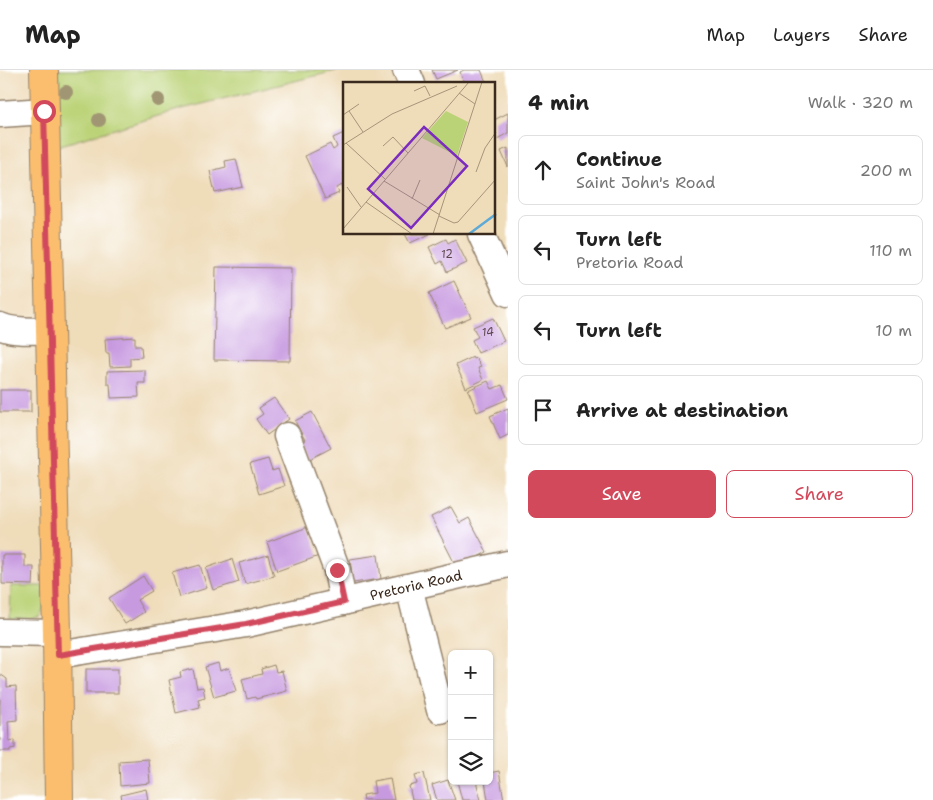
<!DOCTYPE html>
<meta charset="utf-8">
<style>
:root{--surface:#fff;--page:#f2f2f2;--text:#222;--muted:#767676;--line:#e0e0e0;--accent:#d1495b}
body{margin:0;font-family:"Shantell Sans",sans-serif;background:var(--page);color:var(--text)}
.controls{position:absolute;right:15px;bottom:15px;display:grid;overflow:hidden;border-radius:8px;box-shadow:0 1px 4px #0004}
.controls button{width:45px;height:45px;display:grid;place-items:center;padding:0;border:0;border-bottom:1px solid var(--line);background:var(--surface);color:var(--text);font:25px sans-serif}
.stop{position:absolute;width:15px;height:15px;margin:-11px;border:4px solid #d1495b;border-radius:50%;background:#fff}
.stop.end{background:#d1495b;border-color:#fff;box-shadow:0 1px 5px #0008}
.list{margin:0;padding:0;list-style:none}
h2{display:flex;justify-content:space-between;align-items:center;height:65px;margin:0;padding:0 20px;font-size:21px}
h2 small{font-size:16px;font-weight:400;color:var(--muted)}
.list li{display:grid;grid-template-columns:32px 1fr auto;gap:15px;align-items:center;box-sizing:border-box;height:70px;margin:0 10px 10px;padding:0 10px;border:1px solid var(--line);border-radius:8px}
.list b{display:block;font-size:19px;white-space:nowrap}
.list p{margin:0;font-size:16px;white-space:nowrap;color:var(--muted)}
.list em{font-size:16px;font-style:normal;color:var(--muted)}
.actions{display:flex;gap:10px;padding:15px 20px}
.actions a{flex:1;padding:11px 0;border:1px solid var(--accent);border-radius:8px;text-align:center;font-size:18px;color:var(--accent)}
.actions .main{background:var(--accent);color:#fff}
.icon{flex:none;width:28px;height:28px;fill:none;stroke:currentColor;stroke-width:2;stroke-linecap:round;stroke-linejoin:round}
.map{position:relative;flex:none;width:508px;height:730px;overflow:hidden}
header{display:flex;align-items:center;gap:30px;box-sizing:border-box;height:70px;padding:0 25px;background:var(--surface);border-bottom:1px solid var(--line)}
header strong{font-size:24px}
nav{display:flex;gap:28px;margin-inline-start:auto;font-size:18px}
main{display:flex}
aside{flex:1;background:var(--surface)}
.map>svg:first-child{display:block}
.green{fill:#bbd377;stroke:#7b7e4a}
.building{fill:#c79ae0}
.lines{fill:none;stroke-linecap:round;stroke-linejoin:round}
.minor-casing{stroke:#95836c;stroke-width:29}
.major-casing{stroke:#95836c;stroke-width:30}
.minor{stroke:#fff;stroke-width:26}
.major{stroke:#fbbe6e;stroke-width:28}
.tree{fill:#a19673}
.route{stroke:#d1495b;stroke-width:6}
.labels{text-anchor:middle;stroke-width:5;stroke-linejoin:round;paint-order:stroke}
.number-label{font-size:11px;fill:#5e464e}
.street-label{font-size:14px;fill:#3b2a1e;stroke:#fff}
.inset-river{fill:none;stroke:#5eaad7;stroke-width:2.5}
.inset-road{fill:none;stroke:#a7957b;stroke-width:1}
.view{fill:#7b2cbf;fill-opacity:0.15;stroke:#7b2cbf;stroke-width:2.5}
.inset-edge{fill:none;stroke:#3b2a1e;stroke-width:2.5}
</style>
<header>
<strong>Map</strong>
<nav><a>Map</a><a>Layers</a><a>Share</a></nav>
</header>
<main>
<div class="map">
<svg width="508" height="730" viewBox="0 0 508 730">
<rect width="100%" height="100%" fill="#fff"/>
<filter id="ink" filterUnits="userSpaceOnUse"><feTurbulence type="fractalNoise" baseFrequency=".02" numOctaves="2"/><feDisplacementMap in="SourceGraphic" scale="10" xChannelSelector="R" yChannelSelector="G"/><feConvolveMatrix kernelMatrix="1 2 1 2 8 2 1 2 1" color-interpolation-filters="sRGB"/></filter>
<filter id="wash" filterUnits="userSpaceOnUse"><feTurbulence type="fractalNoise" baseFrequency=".0096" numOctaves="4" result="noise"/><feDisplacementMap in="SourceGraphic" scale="20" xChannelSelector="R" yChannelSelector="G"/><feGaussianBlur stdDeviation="1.12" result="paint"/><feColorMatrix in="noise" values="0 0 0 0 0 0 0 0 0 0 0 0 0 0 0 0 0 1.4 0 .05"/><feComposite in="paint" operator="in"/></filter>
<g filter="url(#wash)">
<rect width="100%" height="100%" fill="#efdcb9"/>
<!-- green -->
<g class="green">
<path d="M53 0H339L178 40 54 77Z"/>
<path d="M11 516H44V538L39 547 31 549H10Z"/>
</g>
<g id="blocks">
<!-- building -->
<g class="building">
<path d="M432 0H458L436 9Z"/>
<path d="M464 0H481L486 12 481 14H465L460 2Z"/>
<path d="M508 43V63L497 69 494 64V50Z"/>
<path d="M344 63V120L342 115 337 118 339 123 325 129 305 86 330 74 333 80 337 77 333 68Z"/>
<path d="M508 78V97L501 81Z"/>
<path d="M236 89 243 117 215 123 210 101 226 97 225 91Z"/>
<path d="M405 164H430L410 173Z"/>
<path d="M446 169 448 173 455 169 467 193 447 202 442 191 437 194 429 177Z"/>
<path d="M216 197 291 198 290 291 214 290Z"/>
<path d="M454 211 471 247 445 258 429 223Z"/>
<path d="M493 248 504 271 478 283 472 270 478 267 473 257Z"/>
<path d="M135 267V276H141L142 287 130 288V296L110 297 109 283H106L105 269Z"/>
<path d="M473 287V289L476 288 481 297 478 298 483 310 466 318 456 295Z"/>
<path d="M145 300V313H138L139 327 111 328 110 314H107V301Z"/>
<path d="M488 311 492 319 502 315 508 329 477 342 468 320Z"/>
<rect x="0" y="320" width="31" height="22"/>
<path d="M274 328 289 349 267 365 256 349 263 344 259 338Z"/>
<path d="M508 338V365L500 369 490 346Z"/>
<path d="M312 342 331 378 308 390 299 373 305 370 295 351Z"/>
<path d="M268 389 272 401 278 399 284 416 259 424 250 394Z"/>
<path d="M451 437 460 453 469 448 487 482 457 498 431 447Z"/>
<path d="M308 457 319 486 277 501 267 472Z"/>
<path d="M2 485H25V497H34L33 515 2 514Z"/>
<path d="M268 485 274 506 245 514 239 493Z"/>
<path d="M378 485 381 509 353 513 350 489Z"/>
<path d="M232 489 239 512 213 520 206 498Z"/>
<path d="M200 495 207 518 179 527 172 503Z"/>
<path d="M143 506 152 521 137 530 144 542 125 554 109 528Z"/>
<path d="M218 593 220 601 229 598 236 621 214 627 205 597Z"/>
<path d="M274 595 276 602 282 601 287 621 256 629 255 627 247 629 242 609 262 604 261 599Z"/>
<rect x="86" y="599" width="32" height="24"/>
<path d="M193 599 197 618 203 617 205 627 198 629 200 637 176 643 169 610 181 607 180 602Z"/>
<path d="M0 604 7 609V617L16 616 17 650 8 651 9 671 15 670V678L10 679V681H0Z"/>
<path d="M148 689 150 713 120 716 119 691Z"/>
<path d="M499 701 504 730H488L485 711H489V703Z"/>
<path d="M424 703 430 730H412L409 716 417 714 415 705Z"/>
<path d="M390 708 394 730H364L363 725 375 723 373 711Z"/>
<path d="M448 710 455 730H437L432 715Z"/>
<path d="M457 711H476L481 730H462Z"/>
<path d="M146 719 148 730H122L121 725Z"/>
</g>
</g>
</g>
<g filter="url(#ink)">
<use href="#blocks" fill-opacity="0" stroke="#95836c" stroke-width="1"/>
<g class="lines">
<defs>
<g id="minor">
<path d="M406 0 412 14"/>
<path d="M0 44 45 41"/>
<path d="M481 164 508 223"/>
<path d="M0 256C14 263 34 260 50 261"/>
<path d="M287 366 337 500 343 532"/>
<path d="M409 517 440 640"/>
<path d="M0 562 57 563"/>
<path id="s1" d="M58 585 246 554 508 494"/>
</g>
<path id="major" d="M44 0 57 563 59 730"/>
</defs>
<!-- minor casing -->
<use href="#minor" class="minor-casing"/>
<!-- major casing -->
<use href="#major" class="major-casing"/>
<!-- minor -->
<use href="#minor" class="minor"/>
<!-- major -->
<use href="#major" class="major"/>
</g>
<!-- trees -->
<g class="tree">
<circle cx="66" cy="22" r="7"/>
<circle cx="158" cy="30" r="7"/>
<circle cx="99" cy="50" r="7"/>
</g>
</g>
<g class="lines" filter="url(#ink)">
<!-- route -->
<path class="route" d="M44 41 58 585 246 554 344 532 337 500"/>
</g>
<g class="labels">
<!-- number labels -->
<g class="number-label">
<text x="447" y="188">12</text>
<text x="488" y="266">14</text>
</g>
<!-- street labels -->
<g class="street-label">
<text dy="5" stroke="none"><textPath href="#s1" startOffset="365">Pretoria Road</textPath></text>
</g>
</g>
<!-- overview -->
<g transform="translate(343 12)">
<rect width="152" height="152" fill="#efdcb9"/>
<path d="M103 29 125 40 114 74 79 56Z" fill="#bbd377"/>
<path class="inset-river" d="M126 152 153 132"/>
<path class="inset-road" d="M71 9 82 4 87 14M116 11 132 22M6 29 20 50M0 33 16 22M3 61 42 97M0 63 49 32 114 4M40 64 50 55 65 71M133 90 142 66 153 50M41 99 97 133M4 105 18 125M69 117 77 98M23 120 69 152M96 134 111 141 115 140 153 97M0 147 126 0M90 152 139 0"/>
<path class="view" d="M81 45 124 84 68 146 25 107Z"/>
<rect width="152" height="152" class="inset-edge"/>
</g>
</svg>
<div class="controls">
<button>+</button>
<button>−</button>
<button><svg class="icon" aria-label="layers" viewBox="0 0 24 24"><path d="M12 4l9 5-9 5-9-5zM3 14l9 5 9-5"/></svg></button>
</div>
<div class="stop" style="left:44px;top:41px"></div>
<div class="stop end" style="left:337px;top:500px"></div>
</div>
<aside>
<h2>4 min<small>Walk · 320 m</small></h2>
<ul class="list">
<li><svg class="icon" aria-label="ahead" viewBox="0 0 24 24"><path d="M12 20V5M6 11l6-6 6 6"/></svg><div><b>Continue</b><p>Saint John's Road</p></div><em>200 m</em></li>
<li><svg class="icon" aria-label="left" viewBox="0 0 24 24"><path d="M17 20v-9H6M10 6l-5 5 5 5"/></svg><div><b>Turn left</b><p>Pretoria Road</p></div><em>110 m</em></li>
<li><svg class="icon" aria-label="left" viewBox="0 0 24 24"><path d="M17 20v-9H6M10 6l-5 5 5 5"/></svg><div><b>Turn left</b></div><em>10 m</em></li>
<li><svg class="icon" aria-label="arrive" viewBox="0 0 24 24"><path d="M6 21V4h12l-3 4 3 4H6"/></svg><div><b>Arrive at destination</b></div></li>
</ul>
<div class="actions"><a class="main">Save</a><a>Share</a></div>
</aside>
</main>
